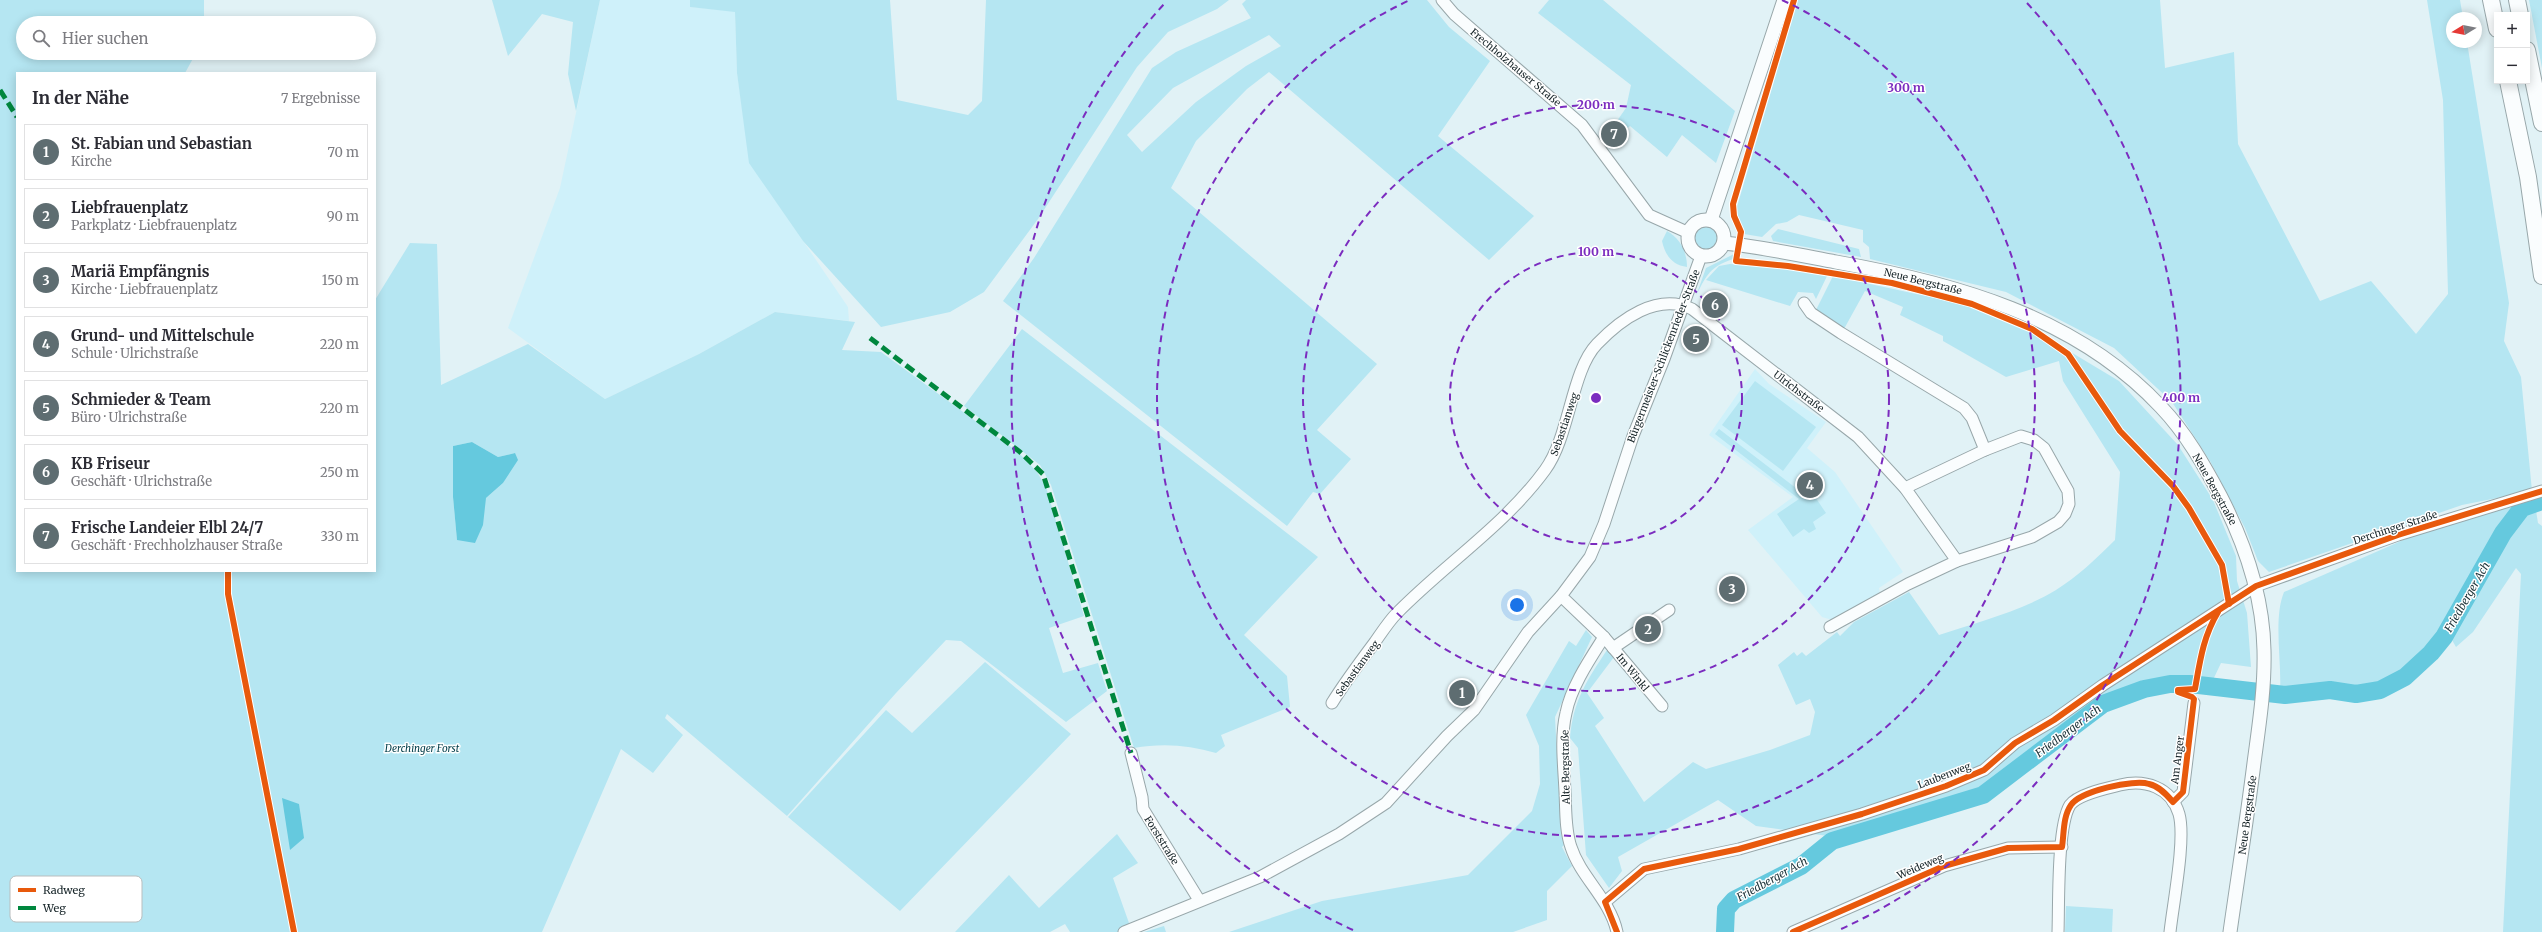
<!DOCTYPE html>
<html lang="de">
<meta charset="utf-8">
<style>
:root{--surface:#fff;--page:#f7f7f7;--text:#2b2b33;--muted:#7c7c81;--line:#e1e1e2;--accent:#5e6d71}
body{margin:0;font-family:Merriweather,serif;background:var(--page);color:var(--text)}
.controls{position:absolute;right:12px;top:12px;display:grid;overflow:hidden;border-radius:0px;box-shadow:0 2px 10px #0003}
.controls button{width:36px;height:36px;display:grid;place-items:center;padding:0;border:0;border-bottom:1px solid var(--line);background:var(--surface);color:var(--text);font:20px sans-serif}
.compass{position:absolute;left:2446px;top:12px;width:36px;height:36px;border-radius:50%;background:var(--surface);box-shadow:0 2px 10px #0003;rotate:260deg}
.you{position:absolute;left:1517px;top:605px;width:14px;height:14px;margin:-10px;border:3px solid #fff;border-radius:50%;background:#1a73e8;box-shadow:0 0 0 6px #1a73e833}
.badge{display:grid;place-items:center;width:26px;height:26px;border-radius:50%;background:var(--accent);color:#fff;font-size:13px;font-weight:700}
.pin{position:absolute;translate:-50% -50%;border:2px solid #fff;box-shadow:0 1px 4px #0006}
.list{margin:0;padding:0;list-style:none}
h2{display:flex;justify-content:space-between;align-items:center;height:52px;margin:0;padding:0 16px;font-size:17px}
h2 small{font-size:13px;font-weight:400;color:var(--muted)}
.list li{display:grid;grid-template-columns:26px 1fr auto;gap:12px;align-items:center;box-sizing:border-box;height:56px;margin:0 8px 8px;padding:0 8px;border:1px solid var(--line);border-radius:0px}
.list b{display:block;font-size:15px;white-space:nowrap}
.list p{margin:0;font-size:13px;white-space:nowrap;color:var(--muted)}
.list em{font-size:13px;font-style:normal;color:var(--muted)}
.icon{flex:none;width:22px;height:22px;fill:none;stroke:currentColor;stroke-width:2;stroke-linecap:round;stroke-linejoin:round}
.map{position:relative;flex:none;width:2542px;height:932px;overflow:hidden}
.search{position:absolute;background:var(--surface);box-shadow:0 2px 10px #0003;left:16px;top:16px;width:360px;height:44px;display:flex;align-items:center;gap:10px;box-sizing:border-box;padding:0 14px;border-radius:22px;color:var(--muted);font-size:15px}
.panel{position:absolute;background:var(--surface);box-shadow:0 2px 10px #0003;left:16px;top:72px;width:360px;height:500px;border-radius:0px}
.map>svg:first-child{display:block}
.built{fill:#cff1fa}
.green{fill:#b5e6f2;fill-rule:evenodd}
.water{fill:#65c9de}
.lines{fill:none;stroke-linecap:round;stroke-linejoin:round}
.river{stroke:#65c9de;stroke-width:18}
.minor-casing{stroke:#98a7aa;stroke-width:13}
.major-casing{stroke:#98a7aa;stroke-width:15}
.highway-casing{stroke:#98a7aa;stroke-width:18}
.minor{stroke:#fafdfe;stroke-width:11}
.major{stroke:#fafdfe;stroke-width:13}
.highway{stroke:#fafdfe;stroke-width:16}
.quiet{stroke:#00873e;stroke-width:5;stroke-dasharray:10 5;stroke-linecap:butt}
.cycleway-casing{stroke:#fff;stroke-width:8}
.cycleway{stroke:#e8590c;stroke-width:6}
.ring{fill:none;stroke:#7b2cbf;stroke-width:2;stroke-dasharray:7 5}
.labels{text-anchor:middle;stroke-width:3;stroke-linejoin:round;paint-order:stroke}
.street-label{font-size:10px;fill:#172529;stroke:#fff}
.park-label{font-size:10px;font-style:italic;fill:#003d49;stroke:#fff}
.water-label{font-size:11px;font-style:italic;fill:#20363c;stroke:#fff}
.key{fill:#fff;stroke:#b9bebf;stroke-width:1}
.key-label{font-size:11px;fill:#172529}
.centre{fill:#7b2cbf;stroke:#fff;stroke-width:2}
.ring-label{font-size:12px;text-anchor:middle;font-weight:bold;fill:#7b2cbf;stroke:#fff;stroke-width:3;stroke-linejoin:round;paint-order:stroke}
</style>
<div class="map">
<svg width="2542" height="932" viewBox="0 0 2542 932">
<rect width="100%" height="100%" fill="#e1f2f6"/>
<!-- built -->
<g class="built">
<path d="M600 0H690V7L735 11 737 73 750 163 848 307 849 321 775 312 699 354 605 399 508 328 560 188Z"/>
<path d="M1755 369 1769 384 1826 422 1807 448 1835 472 1903 572 1879 588 1880 593 1836 621 1822 617 1748 530 1793 497 1709 435Z"/>
</g>
<!-- green -->
<g class="green">
<path d="M0 0H204V23H23V53H196L185 73H17V571H375V300L410 243 437 244 441 385 528 344 605 399 699 354 775 312 855 322 842 350 881 352 1018 452 1037 472 1046 487 1084 616 1049 628 1063 673 1098 663 1107 691 1066 722 961 641 946 640 896 693 787 816 667 714 665 718 683 735 653 773 621 749 542 932H0ZM472 442 498 457 515 453 503 483 486 498 457 540 453 497V446Z"/>
<path d="M492 0H600L576 111 568 74 573 22 542 14 508 56Z"/>
<path d="M690 0H890L897 100 968 115 982 101 986 0H1229L1217 9 1168 32 1137 67 1038 219 984 292 950 312 881 327 803 241 749 163 737 73 735 12 690 7Z"/>
<path d="M1246 0H1427L1449 27 1490 61 1438 136 1534 216 1489 260 1269 72 1247 89 1196 141 1171 188 1377 364 1317 430 1351 459 1320 494 1313 492 1287 526 1003 301 1034 258 1152 68 1176 52 1251 18 1242 4ZM1269 35 1281 46 1246 66 1196 102 1142 152 1127 135 1173 88Z"/>
<path d="M1549 0H1603L1735 111 1716 163 1682 135 1667 157 1630 126 1620 134 1612 128 1626 108 1631 85 1538 13Z"/>
<path d="M1798 0H2160L2165 68 2234 52 2238 144 2320 301 2371 281 2416 334 2448 294 2443 100 2427 0H2460L2463 18H2452V42H2467L2509 303 2504 341 2521 377 2532 491 2462 505 2269 572 2258 561 2245 528 2210 461 2172 402 2114 348 2006 292 1870 259 1869 247 1863 242V230L1799 215 1787 222 1776 224 1762 237 1744 234 1736 210Z"/>
<path d="M2529 0H2542V68Z"/>
<circle cx="1706" cy="238" r="14"/>
<path d="M1778 229 1859 249 1861 257 1773 241 1771 236Z"/>
<path d="M1667 231C1680 238 1687 252 1687 267 1672 265 1665 255 1662 241Z"/>
<path d="M1734 254 1733 259C1710 267 1707 274 1696 296L1706 268Z"/>
<path d="M1730 264 1799 269 1828 274 1816 299 1813 293 1798 292 1790 306 1706 280 1719 266Z"/>
<path d="M1833 276 1972 306 2030 330 2056 349 2054 342 2119 381 2178 445 2213 500 2236 556 2237 581 2247 613 2251 667 2221 663 2212 682 2184 678 2165 679 2098 700 1980 791 1842 838 1756 826 1718 800 1618 857 1622 871 1609 888 1586 855 1578 748 1570 738C1573 701 1587 680 1607 650L1614 657 1587 693 1604 718 1595 726 1644 802 1693 762 1706 769 1770 750 1810 735 1815 712 1810 699 1796 705 1778 665 1794 652 1797 656 1802 652 1806 656 1837 632 1840 636 1854 622 1909 592 1939 635C1975 623 2024 610 2056 590 2077 577 2097 558 2115 540L2120 472 2063 381 2059 361 2006 377 1943 341V336L1900 315 1903 307 1865 291 1844 329 1816 310Z"/>
<path d="M1022 329 1318 557 1244 635 1287 676 1290 707 1221 735 1225 746 1216 753C1189 745 1162 743 1134 748L1051 485 1040 465 964 406Z"/>
<path d="M1755 381 1816 427 1783 471 1722 425Z"/>
<path d="M1719 429 1805 495 1811 491 1826 513 1813 522 1816 529 1809 533 1804 529 1793 537 1777 514 1799 499 1715 434Z"/>
<path d="M2534 498 2538 523 2542 526V932H2503L2521 574 2516 568 2473 632 2456 647 2445 628 2401 672 2379 685 2357 690 2325 684 2280 692C2282 662 2273 619 2284 592L2408 538Z"/>
<path d="M1586 630 1592 637 1555 717 1561 833 1564 845 1562 847 1572 866 1547 891V920L1513 932H1229L1322 901 1468 875 1532 811 1540 784 1539 746 1526 715 1569 641 1576 646Z"/>
<path d="M985 662 1071 734 900 911 788 817 886 710 912 733Z"/>
<path d="M1117 834 1138 863 1113 878 1129 923 1142 932H1070L1065 924 1050 932H955L1009 875 1039 908Z"/>
<path d="M2066 906 2113 909 2112 932H2065Z"/>
<path d="M1164 926 1166 932H1144Z"/>
</g>
<!-- water -->
<g class="water">
<path d="M472 442 498 457 515 453 518 460 503 483 486 498 483 525 475 543 457 540 453 497V446Z"/>
<path d="M282 798 299 804 304 838 290 850Z"/>
</g>
<g class="lines">
<!-- river -->
<path class="river" d="M1725 932 1726 909 1734 900 1801 866 1832 841 1983 795 2103 704 2144 689 2170 684H2190L2285 695 2330 690 2356 694 2380 690 2405 677 2431 653 2444 637 2503 533 2522 508 2542 501"/>
<defs>
<g id="minor">
<path d="M1442 0 1454 14 1582 125 1649 215 1689 233"/>
<path d="M1804 303 1811 313 1841 333 1964 408 1972 418 1985 450"/>
<path d="M1561 596 1604 637 1662 706"/>
<path d="M1830 627 1908 584 1957 561 2032 537 2058 522 2065 514 2069 504 2068 491 2044 448 2034 440 2021 436 1985 450 1905 488"/>
<path d="M1604 637C1590 659 1571 687 1566 713 1560 738 1564 767 1565 792 1566 810 1565 830 1571 847 1581 878 1610 899 1617 932"/>
<path d="M1613 648 1669 610"/>
<path d="M1332 703C1345 682 1360 662 1375 642 1382 632 1389 621 1397 613 1445 564 1505 525 1545 470 1570 436 1571 371 1597 344 1620 320 1657 292 1692 309L1858 437 1905 488 1957 561"/>
<path d="M1131 753 1142 797 1143 809 1199 900"/>
<path d="M2173 802 2183 792 2194 703"/>
<path d="M1605 902 1644 869 1739 849 1862 814 1946 786 1984 770 2015 743 2054 720 2103 685 2256 586 2398 535 2542 491"/>
<path d="M1124 932 1260 877 1339 834 1386 803 1447 736 1474 710 1528 632 1561 596 1590 557 1604 524 1633 436 1664 359 1701 256"/>
<path d="M1793 932 1944 866 2008 848 2062 847"/>
<path d="M2058 932C2059 905 2057 826 2070 805 2078 794 2108 788 2120 785 2145 779 2171 787 2179 814 2186 839 2173 904 2170 932"/>
</g>
<g id="major">
<circle cx="1706" cy="238" r="18"/>
<path d="M1711 220 1784 0"/>
<path d="M1724 243C1762 247 1799 255 1836 262 1954 283 2076 316 2161 407 2186 433 2204 465 2221 497 2245 544 2263 596 2264 650 2265 688 2259 725 2254 763 2247 819 2238 876 2230 932"/>
</g>
<g id="highway">
<path d="M2491 0 2497 29"/>
<path d="M2517 0 2520 15"/>
<path d="M2527 50 2542 123"/>
<path d="M2508 81 2528 177 2542 276"/>
</g>
</defs>
<!-- minor casing -->
<use href="#minor" class="minor-casing"/>
<!-- major casing -->
<use href="#major" class="major-casing"/>
<!-- highway casing -->
<use href="#highway" class="highway-casing"/>
<!-- minor -->
<use href="#minor" class="minor"/>
<!-- major -->
<use href="#major" class="major"/>
<!-- highway -->
<use href="#highway" class="highway"/>
<!-- quiet -->
<g class="quiet">
<path d="M0 90 17 117"/>
<path d="M870 338 1020 452 1043 474 1131 753"/>
</g>
<defs>
<g id="cycleway">
<path d="M1794 0 1733 204 1734 216 1741 232 1736 261 1788 266 1892 283 1972 304 2032 329 2068 354 2120 431 2173 486 2189 508 2222 565 2229 604"/>
<path d="M228 571V594L294 932"/>
<path d="M1617 932 1605 902 1644 869 1739 849 1862 814 1946 786 1984 770 2015 743 2054 720 2103 685 2256 586 2398 535 2542 491"/>
<path d="M1793 932 1944 866 2008 848 2062 847C2064 834 2063 816 2071 805 2080 791 2134 779 2149 784 2159 786 2167 795 2173 802L2183 792 2194 699 2192 697 2178 692V690L2195 689C2200 661 2203 637 2218 612"/>
</g>
</defs>
<!-- cycleway casing -->
<use href="#cycleway" class="cycleway-casing"/>
<!-- cycleway -->
<use href="#cycleway" class="cycleway"/>
</g>
<!-- distance rings -->
<g class="ring">
<circle cx="1596" cy="398" r="146"/>
<circle cx="1596" cy="398" r="293"/>
<path d="M1782 0A439 439 0 1 1 1410 0"/>
<path d="M1353 930A585 585 0 0 1 1165 3M2027 3A585 585 0 0 1 1839 930"/>
</g>
<g class="labels">
<!-- street labels -->
<g class="street-label">
<text transform="translate(1516 67) rotate(40)" y="4">Frechholzhauser Straße</text>
<text transform="translate(1923 281) rotate(14)" y="4">Neue Bergstraße</text>
<text transform="translate(1663 356) rotate(-69)" y="4">Bürgermeister-Schlickenrieder-Straße</text>
<text transform="translate(1799 391) rotate(37)" y="4">Ulrichstraße</text>
<text transform="translate(1564 424) rotate(-71)" y="4">Sebastianweg</text>
<text transform="translate(2215 489) rotate(61)" y="4">Neue Bergstraße</text>
<text transform="translate(2395 527) rotate(-18)" y="4">Derchinger Straße</text>
<text transform="translate(1357 668) rotate(-54)" y="4">Sebastianweg</text>
<text transform="translate(1633 672) rotate(51)" y="4">Im Winkl</text>
<text transform="translate(2177 760) rotate(-83)" y="4">Am Anger</text>
<text transform="translate(1565 767) rotate(-91)" y="4">Alte Bergstraße</text>
<text transform="translate(1944 775) rotate(-21)" y="4">Laubenweg</text>
<text transform="translate(2247 815) rotate(-82)" y="4">Neue Bergstraße</text>
<text transform="translate(1162 840) rotate(58)" y="4">Forststraße</text>
<text transform="translate(1920 866) rotate(-23)" y="4">Weideweg</text>
</g>
<!-- park labels -->
<g class="park-label">
<text x="422" y="752">Derchinger Forst</text>
</g>
<!-- water labels -->
<g class="water-label">
<text transform="translate(2467 597) rotate(-60)" y="4">Friedberger Ach</text>
<text transform="translate(2068 731) rotate(-37)" y="4">Friedberger Ach</text>
<text transform="translate(1772 879) rotate(-29)" y="4">Friedberger Ach</text>
</g>
</g>
<!-- legend -->
<rect x="10" y="876" width="132" height="46" rx="6" class="key"/>
<rect x="18" y="888" width="18" height="4" fill="#e8590c"/>
<rect x="18" y="906" width="18" height="4" fill="#00873e"/>
<g class="key-label">
<text x="43" y="894">Radweg</text>
<text x="43" y="912">Weg</text>
</g>
<circle cx="1596" cy="398" r="6" class="centre"/>
<g class="ring-label">
<text x="1906" y="92">300 m</text>
<text x="1596" y="109">200 m</text>
<text x="1596" y="256">100 m</text>
<text x="2181" y="402">400 m</text>
</g>
</svg>
<div class="controls">
<button>+</button>
<button>−</button>
</div>
<svg class="compass" viewBox="-18 -18 36 36"><path d="M0-13l5 13h-10z" fill="#e53935"/><path d="M0 13l5-13h-10z" fill="#7c7c81"/></svg>
<div class="you"></div>
<div class="pin badge" style="left:1462px;top:693px">1</div>
<div class="pin badge" style="left:1648px;top:629px">2</div>
<div class="pin badge" style="left:1732px;top:589px">3</div>
<div class="pin badge" style="left:1810px;top:485px">4</div>
<div class="pin badge" style="left:1696px;top:339px">5</div>
<div class="pin badge" style="left:1715px;top:305px">6</div>
<div class="pin badge" style="left:1614px;top:134px">7</div>
<div class="search"><svg class="icon" aria-label="search" viewBox="0 0 24 24"><circle cx="10" cy="10" r="6"/><path d="M15 15l6 6"/></svg>Hier suchen</div>
<section class="panel">
<h2>In der Nähe<small>7 Ergebnisse</small></h2>
<ul class="list">
<li><span class="badge">1</span><div><b>St. Fabian und Sebastian</b><p>Kirche</p></div><em>70 m</em></li>
<li><span class="badge">2</span><div><b>Liebfrauenplatz</b><p>Parkplatz · Liebfrauenplatz</p></div><em>90 m</em></li>
<li><span class="badge">3</span><div><b>Mariä Empfängnis</b><p>Kirche · Liebfrauenplatz</p></div><em>150 m</em></li>
<li><span class="badge">4</span><div><b>Grund- und Mittelschule</b><p>Schule · Ulrichstraße</p></div><em>220 m</em></li>
<li><span class="badge">5</span><div><b>Schmieder &amp; Team</b><p>Büro · Ulrichstraße</p></div><em>220 m</em></li>
<li><span class="badge">6</span><div><b>KB Friseur</b><p>Geschäft · Ulrichstraße</p></div><em>250 m</em></li>
<li><span class="badge">7</span><div><b>Frische Landeier Elbl 24/7</b><p>Geschäft · Frechholzhauser Straße</p></div><em>330 m</em></li>
</ul>
</section>
</div>
